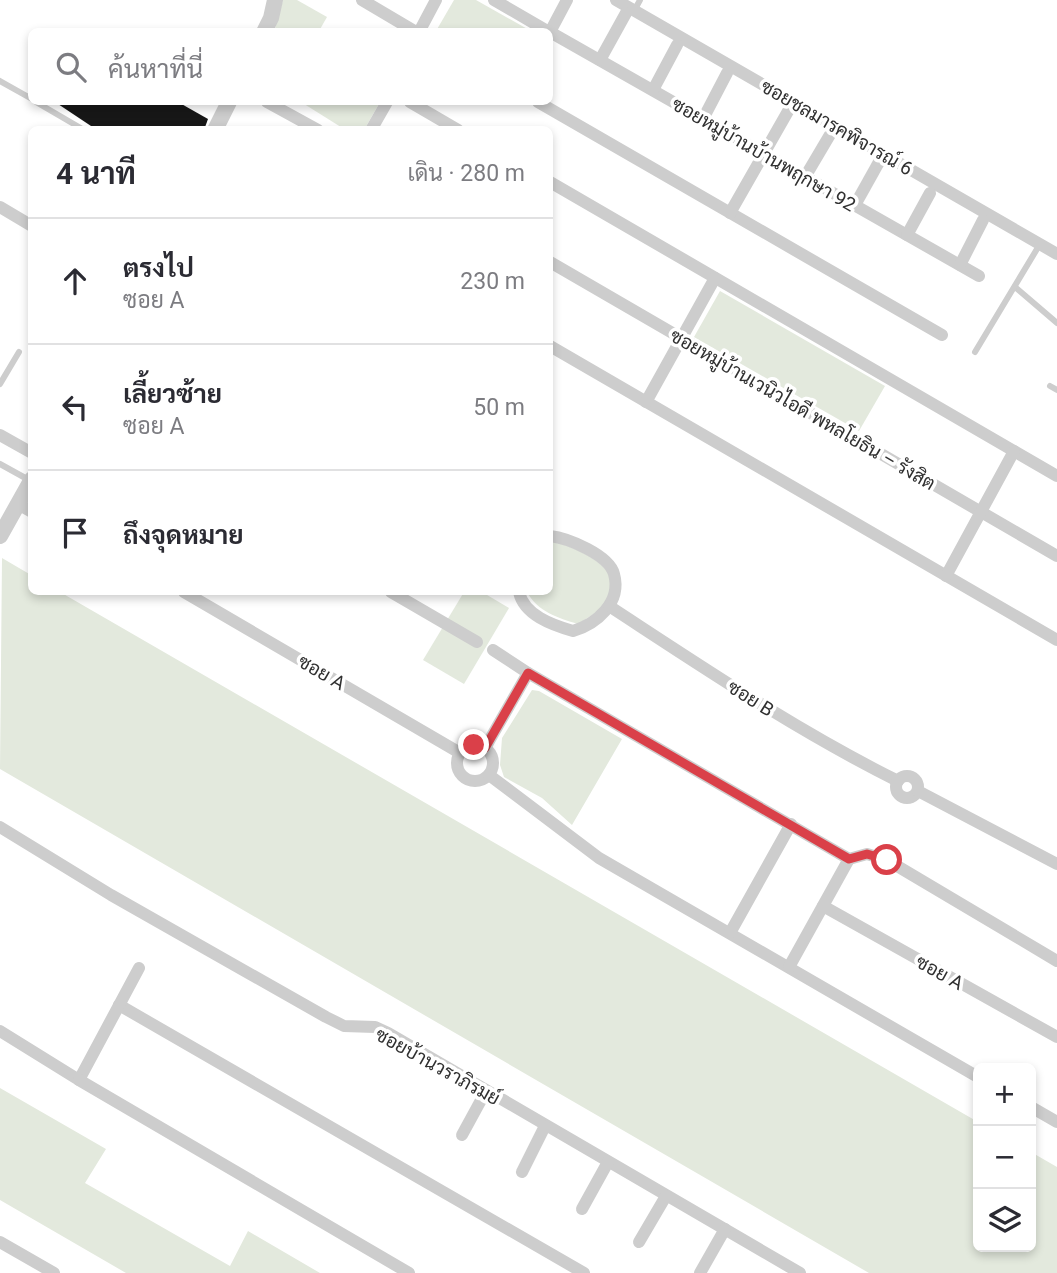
<!DOCTYPE html>
<html lang="th">
<meta charset="utf-8">
<style>
:root{--surface:#fff;--page:#f2f2f3;--text:#2b2b33;--muted:#7c7c81;--line:#e1e1e2}
body{margin:0;font-family:Roboto,Sarabun,sans-serif;background:var(--page);color:var(--text)}
.controls{position:absolute;right:21px;bottom:21px;display:grid;overflow:hidden;border-radius:10px;box-shadow:0 4px 10px #0003}
.controls button{width:63px;height:63px;display:grid;place-items:center;padding:0;border:0;border-bottom:2px solid var(--line);background:var(--surface);color:var(--text);font:35px sans-serif}
.stop{position:absolute;width:21px;height:21px;margin:-16px;border:5px solid #da4049;border-radius:50%;background:#fff}
.stop.end{background:#da4049;border-color:#fff;box-shadow:0 2px 7px #0008}
.list{margin:0;padding:0;list-style:none}
h2{display:flex;justify-content:space-between;align-items:center;height:91px;margin:0;padding:0 28px;font-size:30px}
h2 small{font-size:23px;font-weight:400;color:var(--muted)}
.list li{display:grid;grid-template-columns:46px 1fr auto;gap:21px;align-items:center;box-sizing:border-box;height:126px;padding:0 28px;border-top:2px solid var(--line)}
.list b{display:block;font-size:26px;white-space:nowrap}
.list p{margin:0;font-size:23px;white-space:nowrap;color:var(--muted)}
.list em{font-size:23px;font-style:normal;color:var(--muted)}
.icon{flex:none;width:38px;height:38px;fill:none;stroke:currentColor;stroke-width:2;stroke-linecap:round;stroke-linejoin:round}
.map{position:relative;flex:none;width:1057px;height:1273px;overflow:hidden}
.search{position:absolute;background:var(--surface);box-shadow:0 4px 10px #0003;left:28px;top:28px;width:525px;height:77px;display:flex;align-items:center;gap:18px;box-sizing:border-box;padding:0 24px;border-radius:10px;color:var(--muted);font-size:26px}
.panel{position:absolute;background:var(--surface);box-shadow:0 4px 10px #0003;left:28px;top:126px;width:525px;height:469px;border-radius:10px}
.map>svg:first-child{display:block}
.green{fill:#e3e9dd}
.building{fill:#171717}
.lines{fill:none;stroke-linecap:round;stroke-linejoin:round}
.service{stroke:#cdcdcd;stroke-width:6}
.minor{stroke:#cdcdcd;stroke-width:12}
.tertiary{stroke:#cdcdcd;stroke-width:16}
.route{stroke:#da4049;stroke-width:9}
.labels{text-anchor:middle;stroke-width:7;stroke-linejoin:round;paint-order:stroke}
.street-label{font-size:19px;fill:#303030;stroke:#fff}
</style>
<div class="map">
<svg width="1057" height="1273" viewBox="0 0 1057 1273">
<rect width="100%" height="100%" fill="#fff"/>
<!-- green -->
<g class="green">
<path d="M283 0H297L327 17 319 31 274 32Z"/>
<path d="M454 0H476L531 31H436Z"/>
<path d="M301 102H380L364 130 344 129Z"/>
<path d="M720 291 885 386 859 431 694 337Z"/>
<path d="M550 540C565 544 607 560 610 578 612 586 608 598 606 606L578 624C558 618 537 611 527 592H550Z"/>
<path d="M2 558 31 575 32 592H60L978 1122V1247H1031V1152L1057 1167V1273H869L0 769Z"/>
<path d="M464 592H482L509 608 464 684 423 660Z"/>
<path d="M532 690 539 691 622 739 572 825 542 798 504 777 500 765 502 738Z"/>
<path d="M0 1088 106 1149 85 1183 230 1266 248 1231 320 1273H126L0 1200Z"/>
</g>
<!-- building -->
<path class="building" d="M55 102H178L208 119 204 130H97Z"/>
<g class="lines">
<!-- service -->
<g class="service">
<path d="M634 11 640 0"/>
<path d="M0 81 32 99"/>
<path d="M36 102 84 130"/>
<path d="M1015 287 1057 323"/>
<path d="M975 352 1040 244"/>
<path d="M0 384 19 352"/>
<path d="M1050 386 1057 390"/>
<path d="M0 464 29 480"/>
</g>
<!-- minor -->
<g class="minor">
<path d="M362 0 416 32"/>
<path d="M494 0 549 32"/>
<path d="M616 0 1057 254"/>
<path d="M419 32 436 0"/>
<path d="M550 32 979 276"/>
<path d="M550 32 567 0"/>
<path d="M600 60 626 13"/>
<path d="M653 90 677 45"/>
<path d="M267 102 318 130"/>
<path d="M410 102 458 130"/>
<path d="M538 102 942 335"/>
<path d="M703 119 727 73"/>
<path d="M371 130 387 102"/>
<path d="M805 177 831 133"/>
<path d="M550 182 1057 476"/>
<path d="M855 205 879 162"/>
<path d="M0 207 32 226"/>
<path d="M730 213 791 106"/>
<path d="M907 235 930 193"/>
<path d="M550 262 1057 556"/>
<path d="M960 265 983 220"/>
<path d="M550 346 1057 640"/>
<path d="M646 402 715 278"/>
<path d="M0 435 32 453"/>
<path d="M18 504 32 512"/>
<path d="M946 576 1014 451"/>
<path d="M184 592 460 753"/>
<path d="M391 592 477 642"/>
<path d="M519 592C524 615 552 625 573 631 596 624 622 603 614 574 609 555 568 538 550 536"/>
<path d="M609 606C704 668 797 731 898 781"/>
<path d="M493 650 528 673 849 859 867 854 887 860 1057 961"/>
<circle cx="475" cy="763" r="18"/>
<path d="M485 748 528 673"/>
<path d="M489 775 599 858 978 1077"/>
<circle cx="907" cy="787" r="11"/>
<path d="M918 791 1057 864"/>
<path d="M0 827 111 895 326 1017 344 1026 375 1027 388 1033 800 1273"/>
<path d="M823 906 1057 1037"/>
<path d="M730 933 791 824"/>
<path d="M789 967 849 859"/>
<path d="M119 1005 584 1273"/>
<path d="M0 1031 79 1080 139 968"/>
<path d="M79 1080 409 1273"/>
<path d="M1031 1107 1057 1122"/>
<path d="M462 1135 486 1091"/>
<path d="M522 1172 545 1126"/>
<path d="M582 1209 608 1162"/>
<path d="M0 1242 54 1273"/>
<path d="M639 1242 666 1196"/>
<path d="M700 1273 725 1229"/>
</g>
<!-- tertiary -->
<g class="tertiary">
<path d="M264 32 271 18 275 0"/>
<path d="M215 130 229 102"/>
<path d="M0 536 32 479"/>
</g>
</g>
<g class="lines">
<!-- route -->
<path class="route" d="M474 745 485 748 528 673 849 859 867 854 887 860"/>
</g>
<g class="labels">
<!-- street labels -->
<g class="street-label">
<text transform="translate(837 127) rotate(30)" y="7">ซอยชลมารคพิจารณ์ 6</text>
<text transform="translate(764 154) rotate(30)" y="7">ซอยหมู่บ้านบ้านพฤกษา 92</text>
<text transform="translate(803 409) rotate(30)" y="7">ซอยหมู่บ้านเวนิวไอดี พหลโยธิน – รังสิต</text>
<text transform="translate(322 672) rotate(30)" y="7">ซอย A</text>
<text transform="translate(751 698) rotate(32)" y="7">ซอย B</text>
<text transform="translate(940 972) rotate(29)" y="7">ซอย A</text>
<text transform="translate(438 1066) rotate(29)" y="7">ซอยบ้านวราภิรมย์</text>
</g>
</g>
</svg>
<div class="controls">
<button>+</button>
<button>−</button>
<button><svg class="icon" aria-label="layers" viewBox="0 0 24 24"><path d="M12 4l9 5-9 5-9-5zM3 14l9 5 9-5"/></svg></button>
</div>
<div class="stop" style="left:887px;top:860px"></div>
<div class="stop end" style="left:474px;top:745px"></div>
<div class="search"><svg class="icon" aria-label="search" viewBox="0 0 24 24"><circle cx="10" cy="10" r="6"/><path d="M15 15l6 6"/></svg>ค้นหาที่นี่</div>
<section class="panel">
<h2>4 นาที<small>เดิน · 280 m</small></h2>
<ul class="list">
<li><svg class="icon" aria-label="ahead" viewBox="0 0 24 24"><path d="M12 20V5M6 11l6-6 6 6"/></svg><div><b>ตรงไป</b><p>ซอย A</p></div><em>230 m</em></li>
<li><svg class="icon" aria-label="left" viewBox="0 0 24 24"><path d="M17 20v-9H6M10 6l-5 5 5 5"/></svg><div><b>เลี้ยวซ้าย</b><p>ซอย A</p></div><em>50 m</em></li>
<li><svg class="icon" aria-label="arrive" viewBox="0 0 24 24"><path d="M6 21V4h12l-3 4 3 4H6"/></svg><div><b>ถึงจุดหมาย</b></div></li>
</ul>
</section>
</div>
